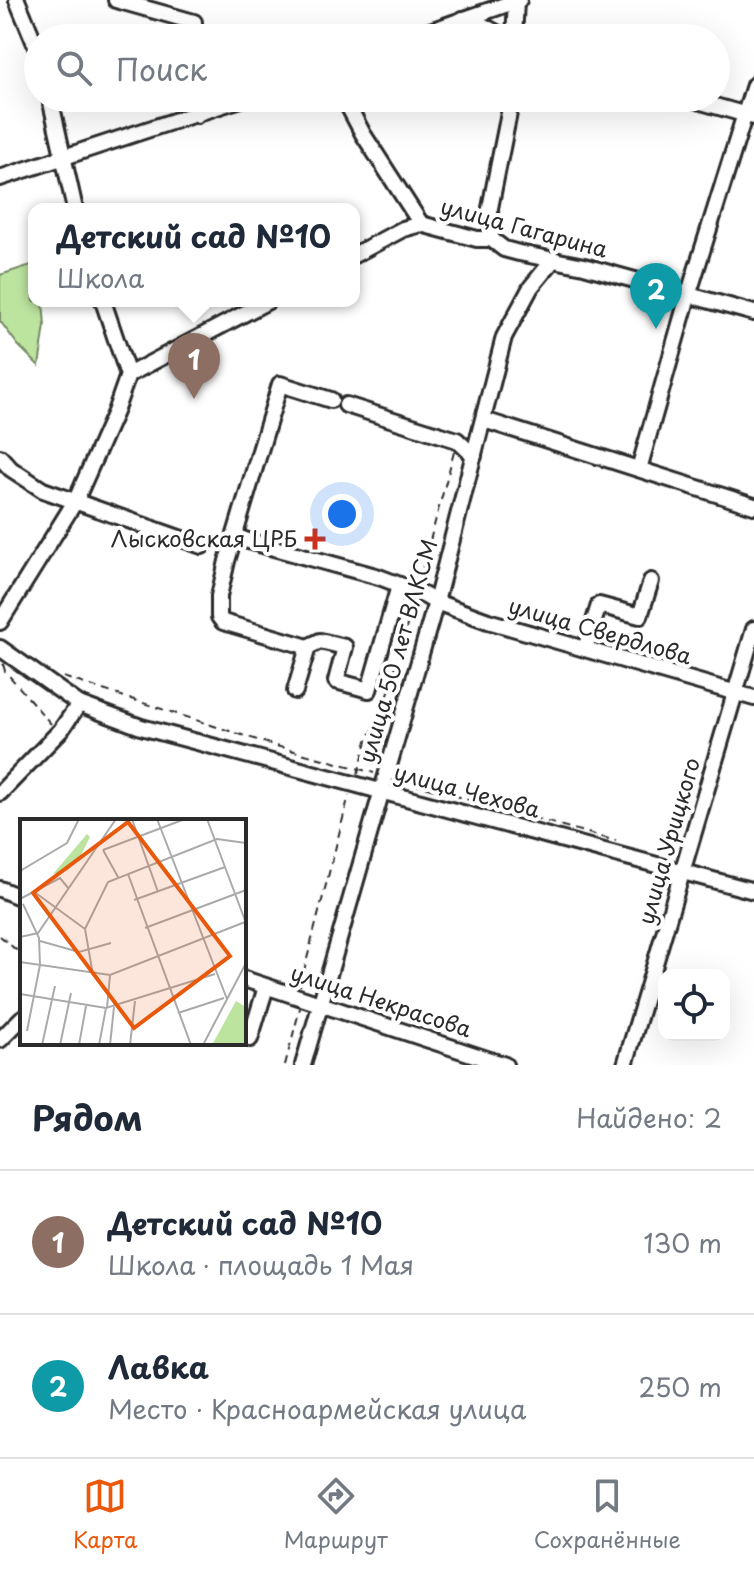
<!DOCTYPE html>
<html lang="ru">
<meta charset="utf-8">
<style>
:root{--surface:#fff;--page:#f6f6f7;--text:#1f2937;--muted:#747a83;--line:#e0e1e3;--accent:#ea580c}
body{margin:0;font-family:"Playpen Sans",sans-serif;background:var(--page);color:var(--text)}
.controls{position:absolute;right:24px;bottom:24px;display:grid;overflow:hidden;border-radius:16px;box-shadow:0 8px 32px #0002}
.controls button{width:72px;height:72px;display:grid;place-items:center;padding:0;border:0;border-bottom:2px solid var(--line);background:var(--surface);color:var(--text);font:40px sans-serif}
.you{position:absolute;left:342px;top:514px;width:28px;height:28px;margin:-20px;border:6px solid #fff;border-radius:50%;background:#1a73e8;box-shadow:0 0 0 12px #1a73e833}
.badge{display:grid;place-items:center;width:52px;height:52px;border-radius:50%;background:var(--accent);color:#fff;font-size:26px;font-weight:700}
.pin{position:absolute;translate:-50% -66px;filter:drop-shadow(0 2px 4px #0008)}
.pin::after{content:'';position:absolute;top:42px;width:28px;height:24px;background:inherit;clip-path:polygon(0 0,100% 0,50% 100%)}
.popup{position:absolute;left:28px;top:203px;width:332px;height:104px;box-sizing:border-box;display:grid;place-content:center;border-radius:16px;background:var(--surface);filter:drop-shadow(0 2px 6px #0005);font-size:26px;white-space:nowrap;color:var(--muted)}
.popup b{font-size:30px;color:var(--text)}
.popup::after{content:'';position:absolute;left:50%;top:100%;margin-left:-16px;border:16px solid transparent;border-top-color:var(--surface)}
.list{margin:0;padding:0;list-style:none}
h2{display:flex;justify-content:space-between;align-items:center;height:104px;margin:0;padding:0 32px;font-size:34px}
h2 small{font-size:26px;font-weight:400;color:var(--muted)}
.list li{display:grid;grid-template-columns:52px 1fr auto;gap:24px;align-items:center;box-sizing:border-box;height:144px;padding:0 32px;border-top:2px solid var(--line)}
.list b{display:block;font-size:30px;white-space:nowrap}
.list p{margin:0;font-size:26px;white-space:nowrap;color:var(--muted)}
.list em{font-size:26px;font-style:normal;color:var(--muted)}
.icon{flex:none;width:44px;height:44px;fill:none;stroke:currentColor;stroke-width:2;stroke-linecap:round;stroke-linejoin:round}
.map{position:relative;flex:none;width:754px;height:1065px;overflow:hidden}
.search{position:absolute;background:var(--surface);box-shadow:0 8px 32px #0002;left:24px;right:24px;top:24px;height:88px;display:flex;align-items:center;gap:20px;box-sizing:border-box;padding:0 28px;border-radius:44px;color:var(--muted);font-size:30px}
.sheet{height:392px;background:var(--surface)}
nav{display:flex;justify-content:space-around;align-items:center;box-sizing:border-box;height:112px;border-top:2px solid var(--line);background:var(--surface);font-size:22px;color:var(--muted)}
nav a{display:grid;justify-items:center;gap:4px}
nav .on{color:var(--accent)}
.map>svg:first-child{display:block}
.green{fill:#bce49f;stroke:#748865;stroke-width:2}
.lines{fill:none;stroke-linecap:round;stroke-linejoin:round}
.minor-casing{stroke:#2b2b2b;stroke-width:20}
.path{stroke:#2b2b2b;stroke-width:2;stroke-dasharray:8 6;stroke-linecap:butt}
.minor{stroke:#fff;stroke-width:14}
.poi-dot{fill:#c8321e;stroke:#fff;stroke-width:3}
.labels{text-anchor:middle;stroke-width:8;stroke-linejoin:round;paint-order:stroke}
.street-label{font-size:22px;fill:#2b2b2b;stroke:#fff}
.poi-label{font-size:22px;fill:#2b2b2b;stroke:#fff;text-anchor:end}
.inset-road{fill:none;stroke:#aaa;stroke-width:2}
.view{fill:#e8590c;fill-opacity:0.15;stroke:#e8590c;stroke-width:4}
.inset-edge{fill:none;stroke:#2b2b2b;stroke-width:4}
</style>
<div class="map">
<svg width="754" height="1065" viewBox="0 0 754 1065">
<rect width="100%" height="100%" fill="#fff"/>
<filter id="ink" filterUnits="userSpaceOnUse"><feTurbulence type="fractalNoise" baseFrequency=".0125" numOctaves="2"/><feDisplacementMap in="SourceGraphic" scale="16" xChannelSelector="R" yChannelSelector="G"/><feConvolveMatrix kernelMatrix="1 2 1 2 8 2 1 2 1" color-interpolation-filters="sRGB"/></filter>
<g filter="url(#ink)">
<!-- green -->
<path class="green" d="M34 264V301H43L45 326 39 366 18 345 0 321V275Z"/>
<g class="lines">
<defs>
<g id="minor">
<path d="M17 0 38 51"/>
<path d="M116 0 194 22V38"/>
<path d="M463 19 480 24 506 38"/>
<path d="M410 38 519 0"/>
<path d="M514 38 516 1"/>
<path d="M50 98 75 209"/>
<path d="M191 98 197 115"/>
<path d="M344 98 363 134 421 224"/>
<path d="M687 98 754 117"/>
<path d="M0 178 244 98"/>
<path d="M491 239 490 208 512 98"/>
<path d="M354 255 403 229 421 224 477 239H491L504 249 519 253 584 266 754 313"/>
<path d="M103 301 128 375"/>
<path d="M331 400 280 384 227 561 219 596V617L223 622 308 647 320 641 345 647 336 681 369 690 399 586"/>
<path d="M346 405 457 440 474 456"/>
<path d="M484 420 754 506"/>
<path d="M0 457 11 469 43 490 202 546"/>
<path d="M639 469 688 296 754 85"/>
<path d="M234 537 379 577 416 591 436 602 488 621 754 698"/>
<path d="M0 622 76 500 115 412 128 375 268 301"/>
<path d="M0 648 79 704 141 727 754 891"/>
<path d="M585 649 599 605 640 616 651 581"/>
<path d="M295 691 308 647"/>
<path d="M0 793 61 730 79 704"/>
<path d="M0 889 22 898"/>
<path d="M244 979 505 1065"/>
<path d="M250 1039 266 987"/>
<path d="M0 1040 22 1018"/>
<path d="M303 1065 436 602 504 337 531 287 554 259"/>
<path d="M625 1065 754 629"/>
</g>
</defs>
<!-- minor casing -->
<use href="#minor" class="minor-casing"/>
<!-- path -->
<g class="path">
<path d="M419 581 454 452"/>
<path d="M3 664 5 671 51 724"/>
<path d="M63 677 276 746 374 773"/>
<path d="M358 774 368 737 382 717 413 603"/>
<path d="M399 780 616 841"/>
<path d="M0 936 22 955"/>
<path d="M300 986 349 795"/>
<path d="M285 1065 300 1008"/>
</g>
<!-- minor -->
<use href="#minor" class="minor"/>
</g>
</g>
<!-- markers -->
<path class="poi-dot" d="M311 527h8v8h8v8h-8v8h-8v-8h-8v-8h8z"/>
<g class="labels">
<!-- street labels -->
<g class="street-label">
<text transform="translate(524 228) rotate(15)" y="8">улица Гагарина</text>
<text transform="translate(600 631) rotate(16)" y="8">улица Свердлова</text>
<text transform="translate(398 651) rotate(-74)" y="8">улица 50 лет ВЛКСМ</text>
<text transform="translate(467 791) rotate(15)" y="8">улица Чехова</text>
<text transform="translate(669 841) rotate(-74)" y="8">улица Урицкого</text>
<text transform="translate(381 1001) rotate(18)" y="8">улица Некрасова</text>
</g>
<!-- poi labels -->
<g class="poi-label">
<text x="297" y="547">Лысковская ЦРБ</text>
</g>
</g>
<!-- overview -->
<g transform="translate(20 819)">
<rect width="226" height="226" fill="#fff"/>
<path d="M67 15 70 18 60 38 48 51 33 55ZM216 182 226 188V226H192Z" fill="#bce49f"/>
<path class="inset-road" d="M112 0 138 73M137 0 207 180M187 0 226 104M83 31 165 0M83 31 98 58M0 52 47 24 59 0M108 55 171 226M13 72 65 110M0 80 40 59 49 70M114 81 205 48M3 85 19 119 20 146 7 212M125 109 226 71M0 118 18 114 96 0M20 122 59 133 91 124M0 143 90 156 225 103M73 156 65 110 88 63 197 20 226 24M0 175 86 189 195 155M87 189 90 156M158 194 204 179M22 226 35 167M40 226 51 174M59 226 66 187M79 226 86 189M90 226 94 188M110 226 115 182M183 226 226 144"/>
<path class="view" d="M108 3 210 137 114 209 13 74Z"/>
<rect width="226" height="226" class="inset-edge"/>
</g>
</svg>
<div class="controls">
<button><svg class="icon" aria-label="locate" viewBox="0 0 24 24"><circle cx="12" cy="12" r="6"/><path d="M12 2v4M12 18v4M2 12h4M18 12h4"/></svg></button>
</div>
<div class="you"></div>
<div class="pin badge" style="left:194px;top:399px;background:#8d6e63">1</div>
<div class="popup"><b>Детский сад №10</b>Школа</div>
<div class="pin badge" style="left:656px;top:329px;background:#0f9aa8">2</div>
<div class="search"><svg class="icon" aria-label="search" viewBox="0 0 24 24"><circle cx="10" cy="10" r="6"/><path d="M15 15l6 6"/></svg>Поиск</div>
</div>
<section class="sheet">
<h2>Рядом<small>Найдено: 2</small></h2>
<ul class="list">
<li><span class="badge" style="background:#8d6e63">1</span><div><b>Детский сад №10</b><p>Школа · площадь 1 Мая</p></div><em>130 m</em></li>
<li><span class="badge" style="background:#0f9aa8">2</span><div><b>Лавка</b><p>Место · Красноармейская улица</p></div><em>250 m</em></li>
</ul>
</section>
<nav>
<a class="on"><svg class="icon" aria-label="map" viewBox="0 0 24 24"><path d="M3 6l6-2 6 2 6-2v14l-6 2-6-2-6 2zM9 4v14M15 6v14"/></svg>Карта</a>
<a><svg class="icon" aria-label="directions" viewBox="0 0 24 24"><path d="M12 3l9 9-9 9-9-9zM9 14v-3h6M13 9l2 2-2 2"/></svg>Маршрут</a>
<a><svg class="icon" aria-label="saved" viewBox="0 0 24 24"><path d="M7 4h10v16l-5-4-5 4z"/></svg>Сохранённые</a>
</nav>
